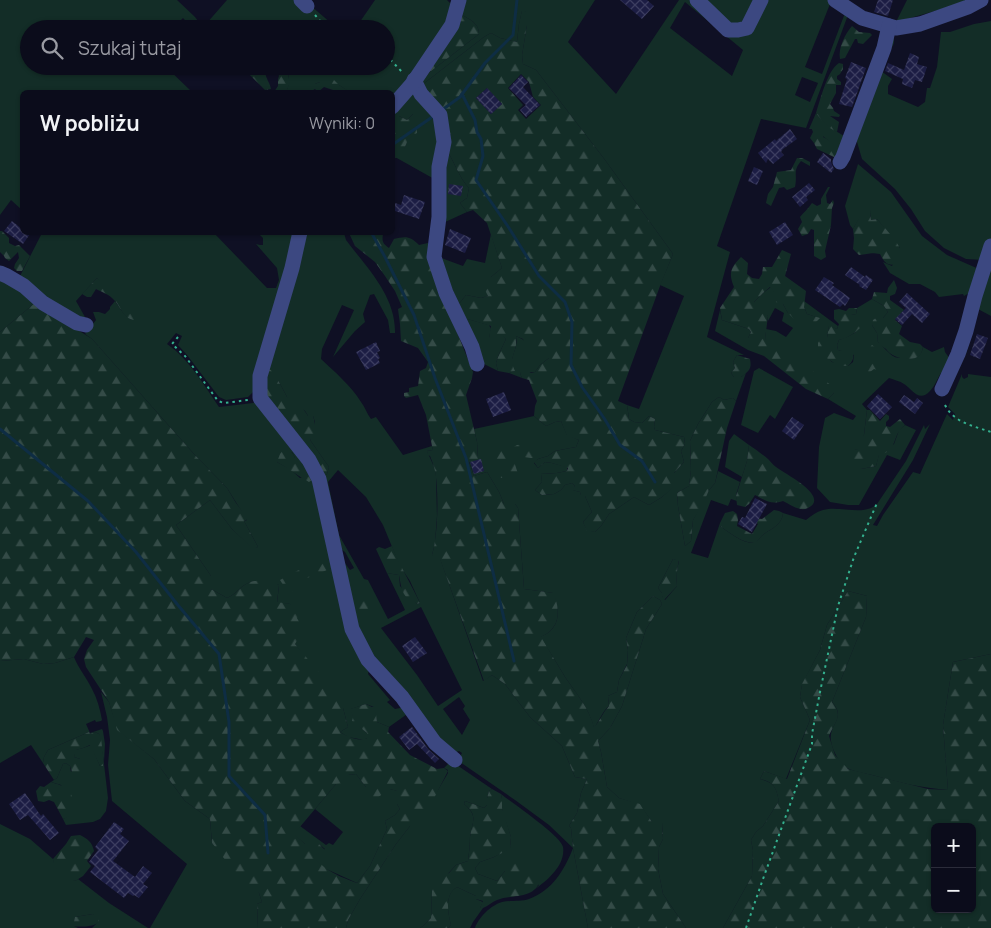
<!DOCTYPE html>
<html lang="pl">
<meta charset="utf-8">
<style>
:root{--surface:#0b0c1b;--page:#191a28;--text:#f1f3f6;--muted:#9a9ba3;--line:#2b2c3a}
body{margin:0;font-family:Manrope,sans-serif;background:var(--page);color:var(--text)}
.controls{position:absolute;right:15px;bottom:15px;display:grid;overflow:hidden;border-radius:8px;box-shadow:0 1px 4px #0004}
.controls button{width:45px;height:45px;display:grid;place-items:center;padding:0;border:0;border-bottom:1px solid var(--line);background:var(--surface);color:var(--text);font:25px sans-serif}
.list{margin:0;padding:0;list-style:none}
h2{display:flex;justify-content:space-between;align-items:center;height:65px;margin:0;padding:0 20px;font-size:21px}
h2 small{font-size:16px;font-weight:400;color:var(--muted)}
.icon{flex:none;width:28px;height:28px;fill:none;stroke:currentColor;stroke-width:2;stroke-linecap:round;stroke-linejoin:round}
.map{position:relative;flex:none;width:991px;height:928px;overflow:hidden}
.search{position:absolute;background:var(--surface);box-shadow:0 1px 4px #0004;left:20px;top:20px;width:375px;height:55px;display:flex;align-items:center;gap:12px;box-sizing:border-box;padding:0 18px;border-radius:28px;color:var(--muted);font-size:19px}
.panel{position:absolute;background:var(--surface);box-shadow:0 1px 4px #0004;left:20px;top:90px;width:375px;height:145px;border-radius:8px}
.map>svg:first-child{display:block}
.grass{fill:#132d27;fill-rule:evenodd}
.forest{fill:url(#forest-firs);fill-rule:evenodd}
.lines{fill:none;stroke-linecap:round;stroke-linejoin:round}
.stream{stroke:#0e2d44;stroke-width:3}
.building{fill:url(#building-cross-hatch)}
.path{stroke:#34b18f;stroke-width:2;stroke-dasharray:2.5 4;stroke-linecap:butt}
.minor{stroke:#3c4881;stroke-width:15}
</style>
<div class="map">
<svg width="991" height="928" viewBox="0 0 991 928">
<defs>
<pattern id="forest-firs" width="22" height="20" patternUnits="userSpaceOnUse" patternTransform="scale(1.25)"><rect width="22" height="20" fill="#132d27"/><path d="M5 1l3.5 6h-7zM16 11l3.5 6h-7z" fill="#344b47"/></pattern>
<pattern id="building-cross-hatch" width="8" height="8" patternUnits="userSpaceOnUse" patternTransform="scale(1.25)"><rect width="8" height="8" fill="#1c1d44"/><path d="M0 0l8 8M0 8l8-8" fill="none" stroke="#3c3d60"/></pattern>
</defs>
<rect width="100%" height="100%" fill="#0f1024"/>
<!-- grass -->
<g class="grass">
<path d="M0 0H177L195 17 204 29H193L183 18 172 29H29V66H165L192 92H22V210L11 200 0 215Z"/>
<path d="M227 0H304L338 29H210L206 24Z"/>
<path d="M375 0H447L450 3 452 0 445 32 393 100 392 92H349L339 85 320 82 315 84V89L310 92C301 90 295 92 286 92L290 81 288 78 289 75 287 67 282 66H386V29H355Z"/>
<path d="M462 0H595L568 42 616 94 679 0H693L728 32C735 35 749 34 754 27 758 22 763 6 766 0H829L844 9 848 15 806 128 761 119 717 246 730 252 707 337 744 355H737L733 362 735 368 731 373 734 377H741L746 373 736 401 733 398 724 400 719 397 712 402 698 424 690 441 691 470 689 486 677 493 678 506 685 546 691 541 693 520 709 490 715 483 718 471 740 482 736 495 737 501 731 499 728 506 711 500 691 553 708 558 720 523V526C730 533 743 544 755 543 758 540 761 536 764 534 772 528 782 525 783 513L806 520C811 516 816 512 823 510 840 505 863 517 877 504L906 461 924 425 925 429 930 424 913 460 873 525 877 526 883 515 913 472 920 474 947 414 953 420 955 414 948 407 962 374V377L964 379 968 377V374L991 377V654L953 662 943 725 948 790C922 788 897 782 872 775 865 773 856 772 849 769 840 765 832 750 831 741 828 724 847 718 832 702L866 617 867 596 848 591 827 625 820 650 802 685 800 697 810 720 786 779 764 771 760 779C774 783 776 786 779 801L763 826 756 832 751 840 753 850 752 876 723 928H686L663 894 658 869 659 847 663 839 662 823 652 822 640 805 619 798 607 787 601 752 598 741 610 728 622 706 646 629 662 604 660 600 653 596 637 612 626 638 628 650 627 664 619 680 617 692 608 696 609 706C602 712 600 720 594 728 589 708 576 693 565 677 557 664 549 650 540 637 544 635 549 633 551 630 561 620 558 605 553 593L524 589 518 508 515 504H504L499 492 487 472 474 476 469 461 478 458 477 442 474 429 534 416 546 426 555 422 561 421 567 435 579 440 576 447 555 451 548 456 538 459 534 463 538 468 545 462 552 463 567 467V471L557 473 541 474 542 482 535 490 542 495 554 494 561 490 565 485 572 483 575 486 573 490 580 492 581 495 585 496 592 512 583 522 587 530 595 532 601 526 609 514 634 497 649 505 662 497 674 486V473L684 462 681 451 685 444 684 437 655 430 654 427 655 419 649 416 642 423 634 422 629 419 627 405 639 409 684 296 660 285 673 254 605 160 536 70 523 64 522 55 527 25 526 12 522 11 519 24 517 42 500 38 491 33 484 37 422 85 423 92 420 86 419 77 423 72 426 75 479 34C479 22 467 18 458 13ZM685 2 743 50 732 76 670 28ZM830 4 845 13 822 74 805 67ZM802 77 818 83 810 102 795 95ZM673 559 679 561C677 569 676 577 677 586L665 600 662 596V593L658 588Z"/>
<path d="M701 0H758L749 20 730 25Z"/>
<path d="M907 0H968L956 5 896 22Z"/>
<path d="M991 21V238L984 260 966 259 944 248 925 231 911 209 895 189 862 159 855 135 894 35V43L881 71 892 79 888 86V94L918 107 925 102 927 88H930L937 67 941 32H950L974 24Z"/>
<path d="M412 85 439 120 436 180 395 157 404 149 408 139 414 134 413 114 407 120 399 116 393 125V110Z"/>
<path d="M816 113C825 125 835 131 848 138L844 149 836 147 812 127V129H809Z"/>
<path d="M446 149C455 162 458 176 469 188L467 198 460 203 467 212 443 223Z"/>
<path d="M858 164 891 192 922 236 947 255 981 270 971 292 964 296 963 294 939 297 935 292 920 284H909L890 273 883 262 892 266 900 248 877 219 871 220 870 212 874 198 865 209 853 229 850 225 845 206Z"/>
<path d="M213 232 267 288H276L279 280 277 268 256 244 260 245H263V238L258 233H294L255 390 248 397 226 400 219 397 187 355 178 345 182 336 176 333 167 344C189 359 204 385 219 407L253 403 257 401 309 467 370 666 368 674 390 700 387 702 395 709 405 707 410 712 389 727 377 722 374 707 366 704 351 709C353 719 358 726 367 733V738L364 740 348 737 340 732 348 727 343 708 295 644 297 618 290 604 277 603 279 585C266 582 255 577 243 586 238 590 234 595 227 598L211 589V576L176 525 210 500 232 529 253 548 258 547 244 521 247 520 227 488 193 453 92 339 85 334 96 320 93 312H99L105 314 110 309V307L115 301C120 308 124 316 132 320L97 278 76 301 85 317 73 319 19 278 42 233ZM292 452 295 458 302 460 304 468 310 474 300 478 290 469 277 462Z"/>
<path d="M301 233H344L346 240C367 268 396 296 395 333H390L388 320 374 294 370 295 363 314 365 322 355 331 333 357 354 310 342 305 322 349 321 359C335 372 351 386 361 402 365 407 367 414 371 419L376 417 403 455 432 446 433 450 427 451 435 469 436 476 437 516 435 543 432 555 440 558 483 681 492 675 505 684 530 717 562 746 575 777 587 779 581 793 577 813 569 826 571 828 573 848 588 928H475C478 918 491 905 502 902 511 900 521 902 529 899 552 891 565 869 573 848L549 825 515 800 460 762 459 758 462 753 459 751 452 754 360 640 338 554 350 570 354 568 345 552 336 545 324 476 327 474 329 467 310 440 315 422 313 416H308L305 411 287 397 279 382 263 368ZM338 470 366 497 383 525 400 566 410 581 420 603 417 604 400 586 399 575 387 573 405 610 388 619 368 580 364 579 339 535 328 482ZM421 607 462 690 438 706 417 675 381 628ZM459 697 465 706 463 709 470 720 462 735 443 709Z"/>
<path d="M491 234 502 268 491 277 487 293 488 296 481 298 466 295 459 304 436 256 463 266 467 259 485 263Z"/>
<path d="M991 253V316L978 309 966 354 962 351Z"/>
<path d="M0 275 35 303 0 332Z"/>
<path d="M771 287 783 304 788 313 819 318 807 314 804 307V301L838 326 837 329 829 326 827 338V357L832 362 848 366 853 362 854 355 838 350 837 345 839 340 849 336 856 332 850 315 856 314 857 308 872 299 884 306 888 312 883 318H876L872 325 877 333 878 342C883 346 888 353 893 356 896 358 900 358 905 358 915 359 921 358 923 347L932 352 944 347 945 352 950 359 944 376 941 373C937 379 935 386 930 391 919 403 912 389 904 384 900 381 894 380 889 378L862 404 867 410 862 451 854 449 861 469 876 466 879 454 894 444 899 430 905 425 916 430 900 460 887 455 859 505H848L830 502 817 488 819 447 825 418 834 413 853 420 856 416 828 399 834 393 765 339 766 329 776 331 786 337 793 328 782 321 784 313 775 308 768 321V316L754 302 763 293Z"/>
<path d="M720 310 722 320 749 329 751 332 748 338V350L715 331Z"/>
<path d="M464 318 489 325 491 329 489 338 503 335 506 339 499 354 496 363 498 371 480 362Z"/>
<path d="M516 336C529 341 533 352 549 353V358L540 365 535 372 520 373 522 378 509 373 514 371C509 359 514 356 516 345 517 342 516 339 516 336Z"/>
<path d="M759 368 793 387 775 419 770 415 758 433 741 425 754 371Z"/>
<path d="M734 434 749 445 747 461 742 477 725 467 729 441Z"/>
<path d="M74 657C78 668 87 678 92 689 97 698 100 709 102 720L101 721 96 722 95 720 86 724 90 733 102 729 103 731 105 744 104 762 99 734 95 732 90 734 89 732 48 750 44 757 43 763 31 745 0 763V661L24 659 43 664 55 663Z"/>
<path d="M101 692 109 702 118 730 154 759 185 801 210 819 212 843 259 893 262 902 257 904 258 928H150L187 864 112 801 108 765 110 740 107 717Z"/>
<path d="M91 745 100 766H103L104 764 108 798 106 811 100 819 93 822 66 825 63 819 71 815 61 785 51 782 57 778 63 764 66 763 70 766 71 772 80 759 74 757 75 750 83 748Z"/>
<path d="M451 761 492 789 489 791 487 798V805L484 808 465 801 464 804C479 816 472 822 470 837 470 845 469 853 468 861L456 865 432 891 431 918 423 926 420 928H346L348 920 360 899 396 844 438 790 448 773V770L444 768Z"/>
<path d="M356 774 366 787 390 789 398 791 397 804 400 809 395 815 385 821 387 829 370 866 357 883 324 868 312 857 325 849 319 844H305L293 834 300 826 326 845 329 843 333 845 343 832 315 809 336 784 348 775Z"/>
<path d="M501 794C512 803 561 836 563 847 566 865 547 881 534 890L539 885 505 871 497 881 478 874 475 868 480 862 494 857 510 848 511 837 503 814 502 808V799Z"/>
<path d="M0 824 30 839 53 859 55 867 75 881 78 879 109 903 148 928H92L98 922 93 914 75 917 74 926 78 928H0Z"/>
<path d="M457 887 476 896V899L483 902 480 908H483L473 922 470 928H448L451 925C448 913 444 894 457 887Z"/>
</g>
<!-- forest -->
<g class="forest">
<path d="M522 10 527 12V25L522 55 523 64 536 70 605 160 673 254 660 286 618 401 627 405 629 419 634 422 642 423 649 416 655 419 654 427 655 430 684 437 685 444 681 451 684 462 674 473 675 486 662 497 649 505 634 497 609 514 601 526 595 532 587 531 583 522 592 512 585 496H581L580 492 572 490 575 486 572 483 565 485 561 490 554 494 542 495 535 490 542 482 541 474 557 473 567 471 568 468 552 463 545 462 538 468 534 462 538 459 548 456 555 451 576 447 579 440 567 436 561 421 555 422 546 426 534 416 535 406 537 401 529 380 522 378 520 373 526 370 531 373 535 372 540 365 549 358V353H543L525 345 523 339 516 336C516 337 516 344 516 345 514 357 509 359 515 371L509 373 498 371 496 363 499 354 506 339 503 336 499 341 489 338 491 326 464 318 459 304 466 295 481 298 488 296 480 280 491 277 502 268 487 223 473 210 467 212 460 203 467 198 469 188C458 176 455 162 446 149L422 85 484 37 491 33 500 38 517 42 519 24ZM521 74 529 82 533 97 541 105 526 119 518 110 523 105 508 88ZM487 88 502 104 491 114 476 98Z"/>
<path d="M458 13C467 18 479 22 479 34L426 75Z"/>
<path d="M852 26 859 32 870 33 872 35 863 44 858 43 857 39H855L845 58 840 59C838 48 845 34 852 26Z"/>
<path d="M839 63 843 64V69L840 74 837 76V79L841 82V85H836V93L830 104 833 108 834 111 840 115 839 117 830 116 839 122 837 132C828 128 822 121 816 113 821 98 827 71 839 63Z"/>
<path d="M241 66H272L270 69 265 72C266 79 270 83 271 89L265 90Z"/>
<path d="M280 66 287 67 290 70 288 78 291 80 286 92H274L278 86V79L279 76 277 70Z"/>
<path d="M329 75 339 85 350 92H335L333 90 324 87 318 92 315 89V84L320 82 322 76Z"/>
<path d="M414 113 417 122V133C407 139 404 145 404 157L393 158V125L395 121V116H399L407 120Z"/>
<path d="M815 124 823 131V137C832 141 833 146 844 149L837 161 834 157 817 149 814 143 810 138 813 132 811 127Z"/>
<path d="M797 158H802L810 162V166L801 161C792 172 798 174 795 187L787 190 784 187 779 188 771 206 766 203 768 194 773 187 777 172 791 170Z"/>
<path d="M828 187H830L826 195 827 203 830 204 833 200 834 203 832 208 831 225 825 251 826 257 821 260 814 256V230L811 229 808 234 802 236 798 229 802 222 800 217C804 212 808 209 812 203L817 206 821 204V199Z"/>
<path d="M874 197 875 204 870 212 871 220 877 219C886 230 907 249 902 263 889 266 886 266 880 254 871 252 868 254 859 255L853 249 854 238 853 229 864 209Z"/>
<path d="M0 231H2L9 238V243L15 246 19 245 30 256 22 271H17L14 268 15 264 19 258 18 252 9 261 5 258 4 256 0 252Z"/>
<path d="M349 233H383C382 241 382 243 389 248L394 239C406 236 410 236 419 245L428 243 452 320 473 372 472 378 466 395 477 442 478 459 469 462 474 476 487 472 499 492 504 504H515L518 508 524 589 554 593C558 605 561 620 551 630 549 633 544 635 541 637 549 650 557 664 565 677 576 693 589 708 594 727 601 720 602 713 609 706L608 696 617 692 619 680 627 665 628 650 626 638 637 612 653 596 660 600 662 604 646 629 622 706 610 728 598 741 601 752 607 787 619 798 640 804 652 822H662L663 839 659 847 658 869 663 894 686 928H588L573 848 571 828 569 826 577 813 581 793 587 779 575 777 562 746 530 717 505 684 492 675 484 681 440 559H435L432 555C438 536 439 491 435 471 434 466 432 461 430 456L428 455 427 451 433 450 432 446 426 415 418 395 406 398 404 396V393L409 392V388L418 386 420 371 426 368 428 362 418 348 401 341 400 324 398 309 402 307 395 291 385 276 375 262 355 246Z"/>
<path d="M782 250 791 254 785 276 806 291 804 307 807 314 820 318 814 324H799L788 313 783 304 772 301 774 292 770 287 763 293 754 302 762 304 768 316 765 339 776 342 832 386 834 393 828 399 806 389 764 356 748 350V338L751 332 749 329 722 320 720 308 734 287C728 273 731 267 741 257L748 263 747 274 752 278 759 279 762 274 763 267H772Z"/>
<path d="M97 278 137 312 138 316 135 320C123 319 121 307 114 300 110 295 102 292 96 289L91 297H87L82 294Z"/>
<path d="M894 280 897 288 895 294 890 296V300L904 310 895 320 902 326 899 334 910 342 920 344 923 347C922 351 922 352 920 355 913 363 891 358 886 349L880 345 878 342 877 333 872 325 873 320 876 318H883L888 312 884 306 872 299 874 292 887 293 888 288Z"/>
<path d="M35 303 92 339 193 453 227 488 236 503 248 519 244 521 258 547 253 549 232 529 210 500 176 525 211 576V589L227 598C234 595 238 590 243 586 254 578 267 580 279 585L277 602 290 604 299 609V615L297 618C304 629 301 634 295 644L345 703 343 708 348 727 340 732C348 737 359 742 367 738V733L352 721 353 717 350 709 366 704 372 707 375 706 377 722 389 727 388 732 410 755 437 769 444 768 448 771 430 806 415 825 410 826 396 844 360 899 348 920 346 928H258L257 904 262 902 259 893 248 889 212 843 210 819 185 801 154 759 117 730 109 702 86 667 84 659 87 650 94 640 86 637 74 657 55 663 43 664 24 659 0 661V332ZM356 774 366 787 363 797 371 802 390 789 397 791V804L400 809 395 815 385 821 387 829 370 866 357 883C338 876 328 872 313 857L325 850 319 844H305L294 834 336 784 346 783 348 775Z"/>
<path d="M849 308H857L856 314 851 315 858 323 860 328C854 334 847 338 839 340L837 345 838 350 842 351 852 350C855 357 853 361 848 366 833 366 831 359 818 353V343L821 338H827L829 325 837 329 839 324 834 319V310L839 309 846 311Z"/>
<path d="M872 345 877 349V354L885 363 884 369 881 371 874 369 866 375 861 374C862 369 865 366 866 361 868 353 866 352 872 345Z"/>
<path d="M737 355 750 359C752 369 749 371 741 377H734L731 373 735 368 733 362Z"/>
<path d="M263 368 271 370 279 382 287 397C297 399 303 408 308 416H313C316 425 316 432 310 440L329 467 327 474 324 476 261 390Z"/>
<path d="M719 397 724 400 733 398 736 401 727 428 715 483 709 490 703 504 693 520 691 541 685 546 678 506 677 493 689 486 691 470 690 441 698 424 712 402Z"/>
<path d="M867 410H870L880 421 886 414 889 416V419L886 422V426L890 427 900 419 905 425C891 435 899 451 879 455L876 466 861 469 854 467 853 457 854 449 862 450V445L860 441 864 435Z"/>
<path d="M497 441H503L509 443V447L512 448 517 445 527 444 532 450 535 458C526 458 522 455 513 458L518 474 514 477 501 478 497 470 492 444Z"/>
<path d="M749 445C755 449 762 454 768 459 770 461 773 465 776 467 783 473 831 496 808 508 800 512 791 505 783 501 771 505 766 501 755 495L749 504 745 507 737 505 736 496 747 461Z"/>
<path d="M284 449C291 450 293 453 295 458H300C303 461 303 464 305 468 307 472 311 475 312 480L309 482C298 476 288 468 277 462L280 454Z"/>
<path d="M774 510 779 511 783 513C782 525 772 528 764 534 761 536 758 540 756 543 743 544 730 533 720 526V523L725 513 733 511 737 514 738 520 737 526 752 534 758 524 753 520 754 518 762 519Z"/>
<path d="M392 546C400 566 411 584 420 603L417 604 412 600 408 599C401 592 401 585 399 575L387 573 376 549 379 547 385 549Z"/>
<path d="M327 555 332 568 290 585 293 591 289 594 280 580Z"/>
<path d="M673 559 679 560C677 569 676 577 677 586L664 600 662 596V593L658 588Z"/>
<path d="M848 591 867 596 866 617 832 702C844 716 835 721 829 736L835 755 848 769 928 789 948 790 943 725 953 662 991 654V928H723L752 876 753 850 751 840 756 832 763 826 779 801C776 787 774 782 760 779L764 771 787 779 810 720 800 697 802 684 820 650 827 625ZM935 827H972V909H935Z"/>
<path d="M360 596H364C370 607 371 618 360 625L353 624 350 599Z"/>
<path d="M89 732 90 734 95 732 99 734 101 738 104 764 103 766H100L90 745 83 748 76 750 74 757 80 759 87 769 85 777 80 779 74 778 70 766 66 763 63 764 57 778 54 780 43 763 44 757 48 750Z"/>
<path d="M51 782C72 788 76 795 71 816L63 819 54 802 49 800 44 802 38 801 36 791 40 786 44 787Z"/>
<path d="M492 789 501 794 502 799V808L511 837 510 849 494 857 480 862 475 868 478 874 497 881 505 871V865L517 861 540 879C536 900 512 894 497 900 492 902 488 906 483 908H480L483 901 476 899V896L457 887C444 895 448 913 451 925L448 928H420L423 926 431 918 432 891 440 876 449 873 456 865 468 861C469 853 470 845 470 837 472 821 479 816 464 804L465 801 484 808 487 805V798L489 791Z"/>
<path d="M80 835C88 839 92 842 94 851L87 861 91 866 83 876 75 881 70 879 54 867 53 859 66 844 71 836Z"/>
<path d="M93 914C110 925 85 928 73 926L75 917Z"/>
</g>
<g class="lines">
<!-- stream -->
<g class="stream">
<path d="M462 94 475 120 477 132 481 139 483 156 476 180 509 228 539 276 565 302 572 322 571 365 582 387 604 418 620 445 642 461 655 482"/>
<path d="M442 110 460 97 485 63 513 35 517 0"/>
<path d="M392 145 435 115"/>
<path d="M371 232 385 257 414 315 435 378 466 458 514 661"/>
<path d="M0 429 88 501 136 552 177 604 219 654 229 722V776L265 815 268 853"/>
</g>
</g>
<!-- building -->
<g class="building">
<path d="M620 0H647L654 6 642 19Z"/>
<path d="M878 0H893L888 16 874 12Z"/>
<path d="M910 53 919 57 917 64 927 67 922 82 915 80 912 88 902 84 903 79 885 71 888 63 904 70Z"/>
<path d="M851 62 866 68 852 107 839 104 847 79 845 78Z"/>
<path d="M521 75 528 82 523 87 540 105 526 117 520 110 526 105 509 88Z"/>
<path d="M487 88 502 104 491 114 476 98Z"/>
<path d="M790 129 797 139 783 149 781 152 784 155 773 164 768 159 766 163 758 153 775 139 776 141Z"/>
<path d="M823 153 831 159V162L834 169 831 173 817 162Z"/>
<path d="M754 167 763 171 757 185 748 181Z"/>
<path d="M809 183 815 190 806 197 808 200 800 207 792 197Z"/>
<path d="M449 184 463 186 461 196 448 194Z"/>
<path d="M404 195 425 202 419 219 392 210V202L401 205Z"/>
<path d="M12 221 22 229V232H28L30 234 23 244 4 231Z"/>
<path d="M785 222 793 235 777 245 769 232Z"/>
<path d="M450 229 471 238 465 253 445 245Z"/>
<path d="M851 267 865 277 866 275 873 280 866 290 859 286 860 285 845 275Z"/>
<path d="M824 277 834 283 832 285 850 298 845 306 843 304 840 307 815 290Z"/>
<path d="M907 293 930 314 922 323 912 314 902 325 895 319 906 308 899 302Z"/>
<path d="M977 334 988 338 980 359 970 355Z"/>
<path d="M376 342 380 351 377 352 380 358 378 359 380 363 366 370 356 352Z"/>
<path d="M504 392 511 410 493 417 486 399Z"/>
<path d="M878 394 892 407 880 419 867 406Z"/>
<path d="M904 395 914 402 917 398 923 403 915 414 899 402Z"/>
<path d="M792 417 804 425 794 440 782 431Z"/>
<path d="M481 459 484 471 474 474 470 462Z"/>
<path d="M755 498 767 504 752 532 738 524 742 517 745 518Z"/>
<path d="M415 637 427 653 413 662 402 646Z"/>
<path d="M412 727 428 749 439 759 435 763 417 744 409 750 399 737Z"/>
<path d="M25 793 41 816 43 814 59 833 50 840 28 815 20 820 9 804Z"/>
<path d="M114 822 124 829 120 834 129 841 113 861 135 877 143 866 152 873 143 884 148 887 139 898 134 895 133 896 128 893 124 898 90 872 95 866 89 862 98 850 95 847Z"/>
</g>
<g class="lines">
<!-- path -->
<g class="path">
<path d="M315 15 321 22 332 29"/>
<path d="M386 55 403 73"/>
<path d="M178 337 172 344 185 356 218 401 224 403 248 400"/>
<path d="M945 405C954 423 974 426 991 432"/>
<path d="M746 928 763 879 812 744V734L820 692 838 606 854 557 877 503"/>
</g>
<!-- minor -->
<g class="minor">
<path d="M301 0 307 6"/>
<path d="M697 0 728 30H738L747 28 761 0"/>
<path d="M835 0 862 18 896 28 920 24 968 7 981 0"/>
<path d="M414 80 421 94 440 115 444 142 439 167V217L434 257 446 293 472 347 477 364"/>
<path d="M392 107 413 83 452 25 459 0"/>
<path d="M840 162 843 157 884 48 889 26"/>
<path d="M300 232 292 268 260 376V398L309 460 319 479 352 629 368 660 402 697 435 743 455 760"/>
<path d="M0 273 7 276 24 286 43 303 77 323 86 325"/>
<path d="M942 389 958 354 966 331 975 296 991 246"/>
</g>
</g>
</svg>
<div class="controls">
<button>+</button>
<button>−</button>
</div>
<div class="search"><svg class="icon" aria-label="search" viewBox="0 0 24 24"><circle cx="10" cy="10" r="6"/><path d="M15 15l6 6"/></svg>Szukaj tutaj</div>
<section class="panel">
<h2>W pobliżu<small>Wyniki: 0</small></h2>
<ul class="list">
</ul>
</section>
</div>
